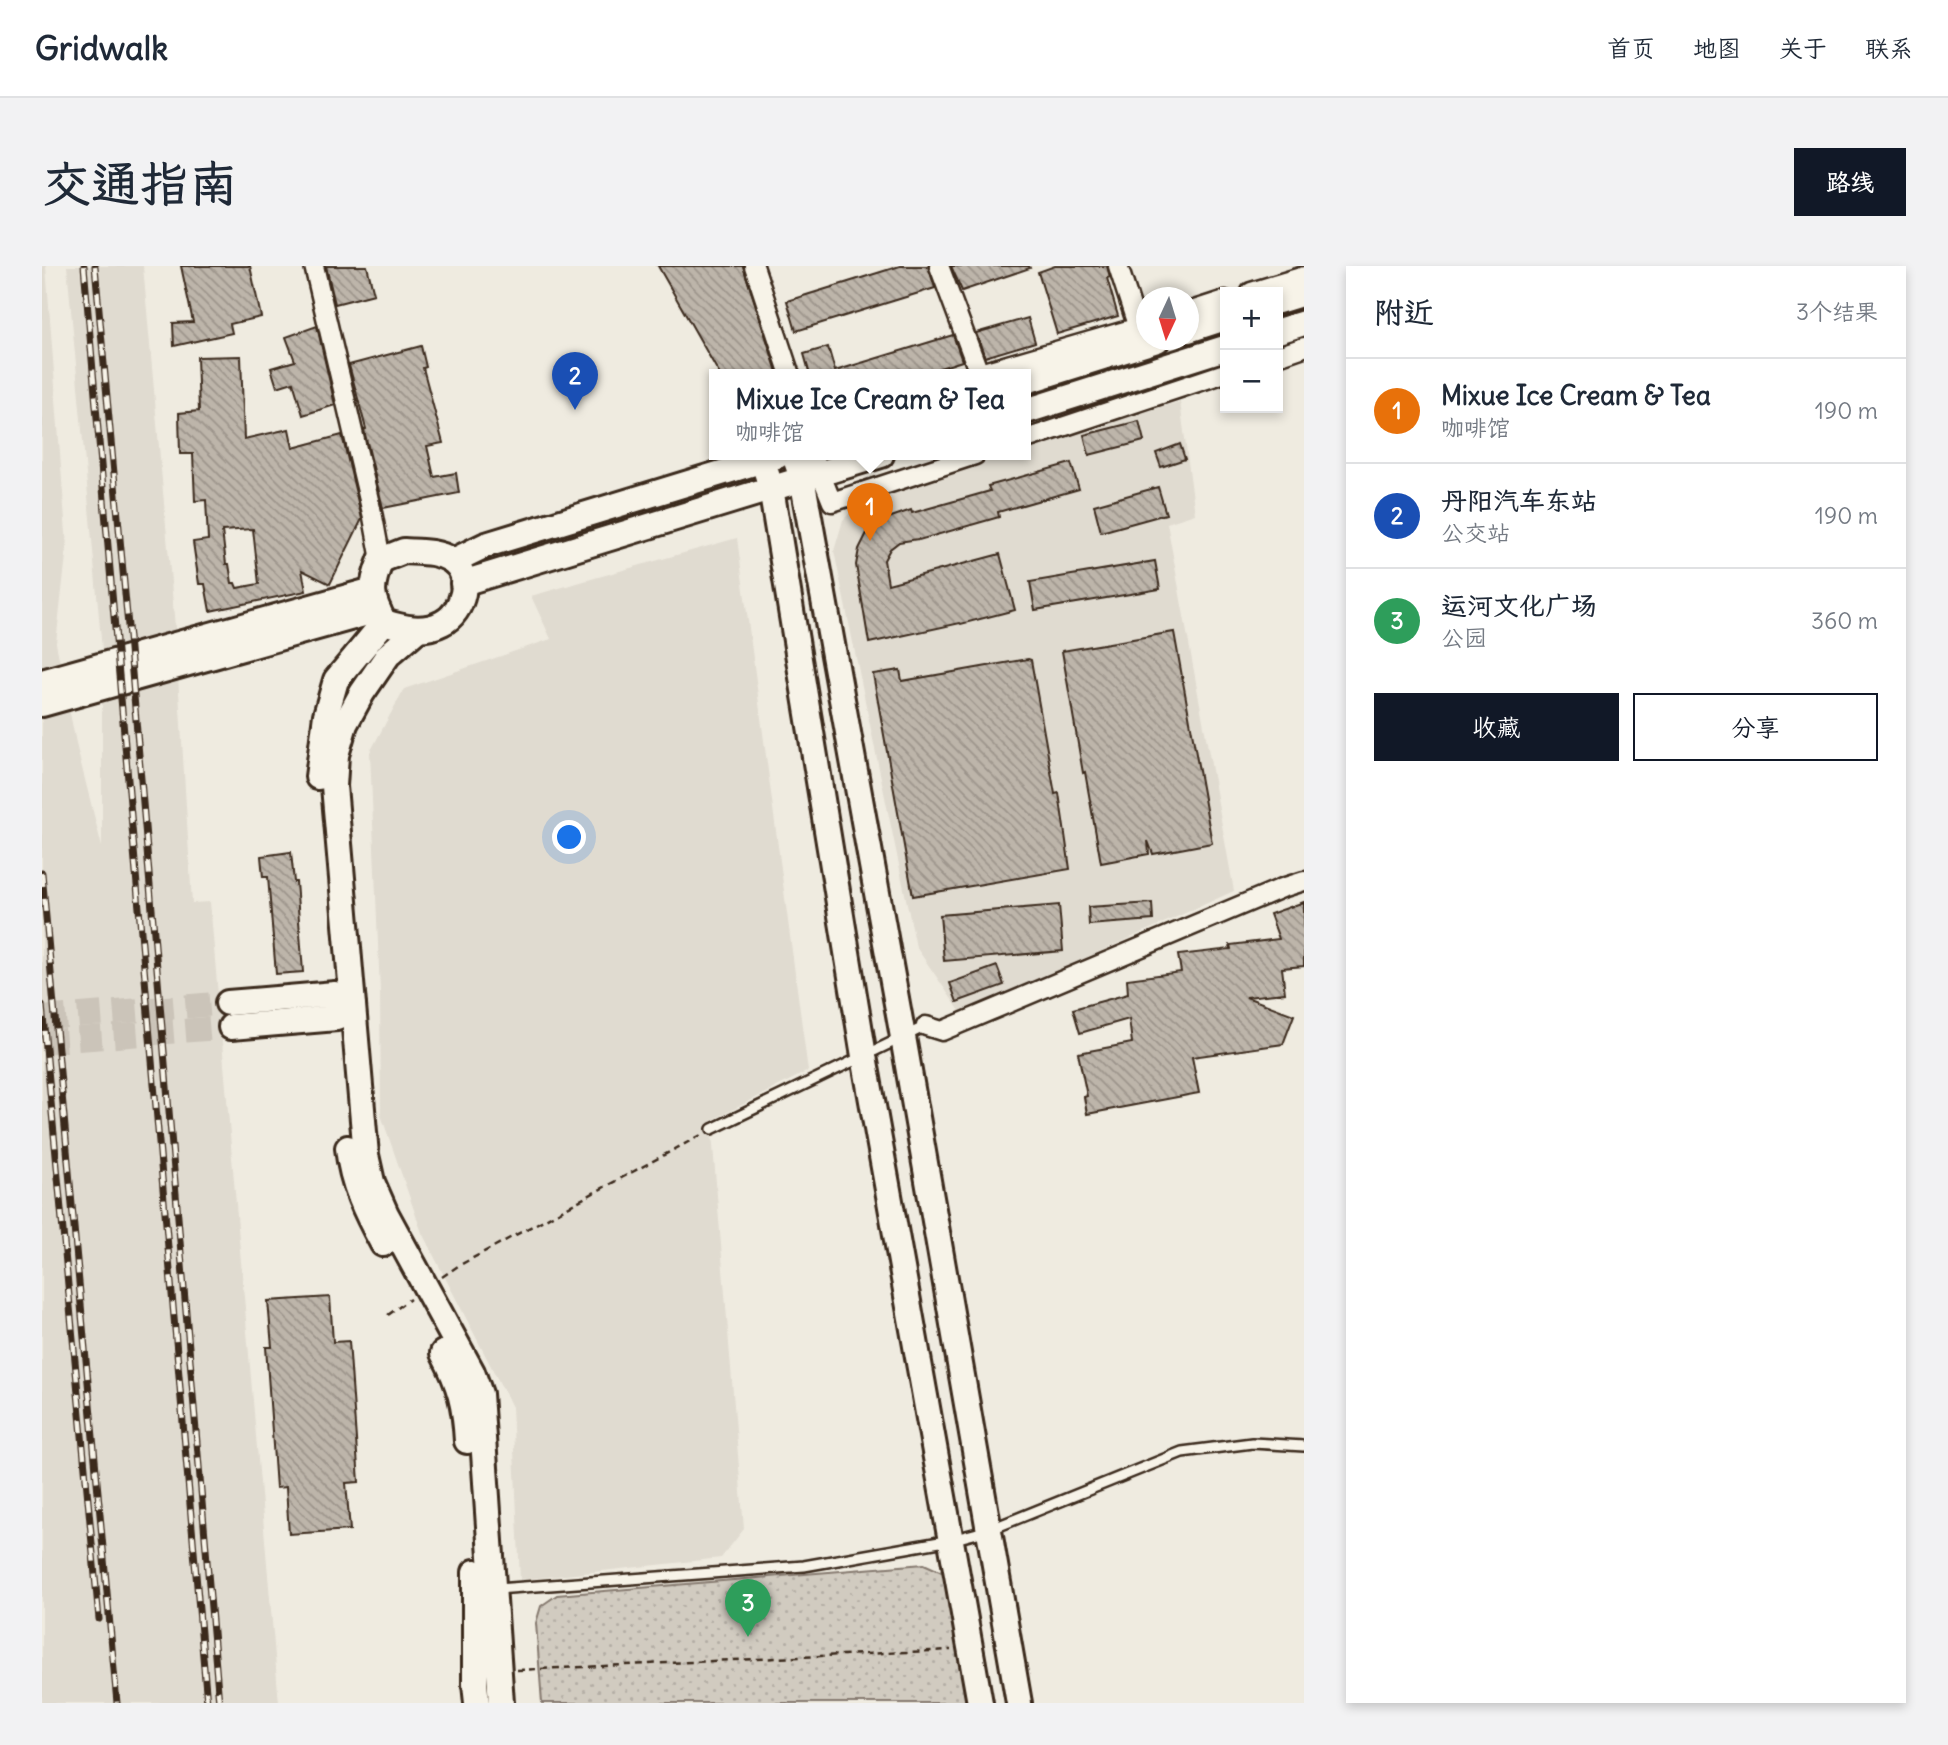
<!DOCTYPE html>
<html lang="zh">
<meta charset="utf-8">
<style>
:root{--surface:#fff;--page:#f2f2f3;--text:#1f2937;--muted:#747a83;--line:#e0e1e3;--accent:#111827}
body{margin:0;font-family:Delius,"LXGW WenKai TC",sans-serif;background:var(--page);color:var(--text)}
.controls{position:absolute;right:21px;top:21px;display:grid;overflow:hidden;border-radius:0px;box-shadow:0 4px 10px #0003}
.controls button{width:63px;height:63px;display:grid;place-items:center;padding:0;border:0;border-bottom:2px solid var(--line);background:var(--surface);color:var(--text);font:35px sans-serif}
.compass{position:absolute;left:1094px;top:21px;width:63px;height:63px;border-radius:50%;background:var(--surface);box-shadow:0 4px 10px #0003;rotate:184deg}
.you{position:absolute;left:528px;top:572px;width:24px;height:24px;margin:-18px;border:5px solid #fff;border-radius:50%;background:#1a73e8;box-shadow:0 0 0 10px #1a73e833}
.badge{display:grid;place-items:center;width:46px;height:46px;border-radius:50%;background:var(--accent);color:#fff;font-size:23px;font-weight:700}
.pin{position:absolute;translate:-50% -58px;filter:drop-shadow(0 2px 4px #0008)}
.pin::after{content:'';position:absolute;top:37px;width:24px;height:21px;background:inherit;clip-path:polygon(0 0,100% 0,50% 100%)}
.popup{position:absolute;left:667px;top:103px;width:322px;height:91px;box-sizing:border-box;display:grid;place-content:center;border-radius:0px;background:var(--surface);filter:drop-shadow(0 2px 5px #0005);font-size:23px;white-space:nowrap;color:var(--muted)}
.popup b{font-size:26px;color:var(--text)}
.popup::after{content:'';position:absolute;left:50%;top:100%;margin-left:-14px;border:14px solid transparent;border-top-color:var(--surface)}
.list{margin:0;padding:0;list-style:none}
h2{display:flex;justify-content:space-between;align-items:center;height:91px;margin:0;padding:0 28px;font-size:30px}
h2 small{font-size:23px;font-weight:400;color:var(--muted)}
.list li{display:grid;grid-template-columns:46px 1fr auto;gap:21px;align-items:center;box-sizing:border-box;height:105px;padding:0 28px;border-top:2px solid var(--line)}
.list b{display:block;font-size:26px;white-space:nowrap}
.list p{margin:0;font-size:23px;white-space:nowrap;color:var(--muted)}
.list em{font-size:23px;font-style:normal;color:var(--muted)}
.actions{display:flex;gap:14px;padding:21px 28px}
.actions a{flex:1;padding:16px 0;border:2px solid var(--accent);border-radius:0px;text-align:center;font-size:24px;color:var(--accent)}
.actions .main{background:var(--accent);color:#fff}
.map{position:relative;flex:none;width:1262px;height:1437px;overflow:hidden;border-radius:0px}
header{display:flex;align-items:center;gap:42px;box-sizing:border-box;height:98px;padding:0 35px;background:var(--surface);border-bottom:2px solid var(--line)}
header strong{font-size:33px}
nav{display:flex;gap:38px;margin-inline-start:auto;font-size:24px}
.intro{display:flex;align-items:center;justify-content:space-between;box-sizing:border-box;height:168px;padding:0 42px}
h1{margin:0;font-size:49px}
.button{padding:18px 32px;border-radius:0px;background:var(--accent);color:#fff;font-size:24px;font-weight:700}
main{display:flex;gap:42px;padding:0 42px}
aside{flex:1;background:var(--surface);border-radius:0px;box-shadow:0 4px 10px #0003}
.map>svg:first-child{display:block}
.built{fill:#e0dbd0}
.park{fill:url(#park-dots);stroke:#867a6f;stroke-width:2}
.building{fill:url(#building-back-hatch);stroke:#3b2a1e;stroke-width:2;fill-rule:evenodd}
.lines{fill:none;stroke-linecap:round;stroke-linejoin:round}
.secondary-tunnel{stroke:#cbc4b9;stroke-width:24;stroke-dasharray:24 12;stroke-linecap:butt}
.lane-casing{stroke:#3b2a1e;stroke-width:14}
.street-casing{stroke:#3b2a1e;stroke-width:23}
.secondary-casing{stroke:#3b2a1e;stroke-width:30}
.path{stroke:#3b2a1e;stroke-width:2.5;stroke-dasharray:7 5;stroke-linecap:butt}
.lane{stroke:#f7f3e8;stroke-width:9}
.street{stroke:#f7f3e8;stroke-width:18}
.secondary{stroke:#f7f3e8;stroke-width:24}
.rail-casing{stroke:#3b2a1e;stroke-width:7}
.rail{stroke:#f7f3e8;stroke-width:4.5;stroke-dasharray:13;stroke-linecap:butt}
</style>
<header>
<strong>Gridwalk</strong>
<nav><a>首页</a><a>地图</a><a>关于</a><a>联系</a></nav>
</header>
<div class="intro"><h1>交通指南</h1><a class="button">路线</a></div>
<main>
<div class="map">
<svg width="1262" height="1437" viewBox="0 0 1262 1437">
<defs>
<pattern id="park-dots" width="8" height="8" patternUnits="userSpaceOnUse" patternTransform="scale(1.75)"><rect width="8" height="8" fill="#d1cbc0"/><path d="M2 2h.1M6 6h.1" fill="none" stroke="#b4aea5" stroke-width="1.8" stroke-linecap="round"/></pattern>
<pattern id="building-back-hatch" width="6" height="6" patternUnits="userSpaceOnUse" patternTransform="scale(1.75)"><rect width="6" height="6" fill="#bdb5aa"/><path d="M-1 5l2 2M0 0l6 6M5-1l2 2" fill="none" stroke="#9b938a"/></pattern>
</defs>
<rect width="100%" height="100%" fill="#efebe0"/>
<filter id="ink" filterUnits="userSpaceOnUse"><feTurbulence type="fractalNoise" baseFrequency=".0143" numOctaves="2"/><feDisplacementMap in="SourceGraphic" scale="14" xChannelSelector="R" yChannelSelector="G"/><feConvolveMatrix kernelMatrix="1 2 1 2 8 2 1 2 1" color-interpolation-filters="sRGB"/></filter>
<g filter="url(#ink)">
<!-- built -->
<g class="built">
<path d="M0 0H4L25 281 14 377 35 482 60 581V384L25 0H101L133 361 150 637 168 636 237 1437H0Z"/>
<path d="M1138 136 1153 248 1125 257 1192 625 920 748 874 681 792 285 801 254 819 236 964 189H984V183L1107 143Z"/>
<path d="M695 272 766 805 669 855 702 1263 679 1292 478 1314 470 1141 380 967 339 849 338 726 328 486 362 423 509 373 489 330Z"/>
</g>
<!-- park -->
<path class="park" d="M882 1298 902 1307 910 1327 925 1437H500L494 1357 499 1340 515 1329Z"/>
<!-- building -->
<g class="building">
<path d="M139 0H208L219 51 188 58 190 67 132 80 131 57 151 56Z"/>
<path d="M284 0H325L332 28 293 38Z"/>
<path d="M616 0H701L736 109H678Z"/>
<path d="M858 0H886L893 22 754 65 745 35Z"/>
<path d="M909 0H987L988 2 920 25Z"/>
<path d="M1013 0H1065L1068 11 1065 12 1076 50 1015 68 996 6Z"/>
<path d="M986 52 993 76 943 91 934 67Z"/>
<path d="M275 60 293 139 261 149 251 116 235 121 229 102 253 95 244 71Z"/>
<path d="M911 69 920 95 876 109H768L762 88 786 81 793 105Z"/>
<path d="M379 80 384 101 381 102 401 177 385 180 392 211 414 207 417 227 341 242 322 164 324 163 307 99Z"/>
<path d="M199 90 202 173 247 163 251 182 300 169 320 253 288 318 260 304 264 325 168 345 163 318H157L151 276 166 274 164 234 153 235 151 188H138L137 147 157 145 155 91ZM211 263 217 318 195 322 193 317H190L187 298H184L180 265Z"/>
<path d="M1097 155 1102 175 1047 189 1042 169Z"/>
<path d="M1138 178 1143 193 1119 201 1114 187Z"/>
<path d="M1029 197 1037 223 956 246 957 251 877 274 876 273 857 276 848 283 842 294 846 318 958 288 973 344 919 358 918 357 827 377 814 299 817 283 827 263 838 255 869 244 870 247 948 225 946 220Z"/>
<path d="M1116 221 1124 248 1059 266 1052 239Z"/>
<path d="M1113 295 1118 323 993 344 988 316Z"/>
<path d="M1132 366 1170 577 1111 588 1106 575 1107 588 1059 597 1043 506 1041 507 1020 385Z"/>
<path d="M986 393 989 394 1013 528 1017 527 1028 603 871 630 831 408 858 404 860 415Z"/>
<path d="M249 586 252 616H254L261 706 234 708 226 611H221L219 590Z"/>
<path d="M1262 636V700L1240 702 1243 727 1204 731 1252 749 1241 778 1150 791 1157 827 1045 848 1042 831 1045 830 1036 787 1090 777 1087 753 1038 767 1031 743 1086 728 1085 713 1139 706 1136 689 1189 683 1188 679 1237 673 1228 648Z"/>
<path d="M1110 637 1111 654 1047 659 1046 641Z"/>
<path d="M1017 639 1021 685 902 695 898 649Z"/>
<path d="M955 700 962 719 915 736 908 717Z"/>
<path d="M288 1031 291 1076 307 1075 317 1216 304 1217 308 1264 247 1268 244 1221 234 1222 224 1081H230L226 1035Z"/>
</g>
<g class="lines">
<!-- secondary-tunnel -->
<g class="secondary-tunnel">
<path d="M0 752 186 737"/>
<path d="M0 776 189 761"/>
</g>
<defs>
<g id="lane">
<path d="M670 863 884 760"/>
<path d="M455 1323 762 1300 909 1274 947 1264 1140 1186 1210 1177 1262 1180"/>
</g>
<g id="street">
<path d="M272 0 331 251 339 294"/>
<path d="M712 0 748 109"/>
<path d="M897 0 937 107"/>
<path d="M1076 0 1096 62"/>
<path d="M1209 26 1262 10"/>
<path d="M1146 46 1183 34"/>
<path d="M1236 90 1262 81"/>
<path d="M931 109 1104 59"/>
<path d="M984 173 1183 107"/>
<path d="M771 189 790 236 933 189"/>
<path d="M884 760 900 765 1240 622 1262 615"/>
</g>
<g id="secondary">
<path d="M1236 35 1262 27"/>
<path d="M1146 64 1183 52"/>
<path d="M1236 65 1262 57"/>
<path d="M984 115 1115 74"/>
<path d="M984 145 1183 82"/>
<path d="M752 189 760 212 861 771 977 1437"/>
<path d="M721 195 729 222 822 790 938 1437"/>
<path d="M362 285C378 286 395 285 409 294 432 309 421 347 400 357 381 367 361 362 342 356 328 330 328 321 339 294Z"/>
<path d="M411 295 444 279 735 190"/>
<path d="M421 317 839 189"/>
<path d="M376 363 346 389 320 427 303 458 294 489 292 520 324 889 330 916 344 948 430 1106 438 1128 459 1437"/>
<path d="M0 416 331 324"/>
<path d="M0 438 336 344"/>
<path d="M276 511 284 449 294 414 342 356"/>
<path d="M186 737 293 728 311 740 295 752 189 761"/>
<path d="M306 882C310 918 324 947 341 978"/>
<path d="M401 1087C418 1119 423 1139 425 1175"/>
<path d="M433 1306V1418L435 1437"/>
</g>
</defs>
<!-- lane casing -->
<use href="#lane" class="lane-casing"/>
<!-- street casing -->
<use href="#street" class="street-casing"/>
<!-- secondary casing -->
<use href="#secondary" class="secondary-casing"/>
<!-- path -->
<g class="path">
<path d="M400 1011 416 1000 661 868"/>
<path d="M346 1049 368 1033"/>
<path d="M475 1404 909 1384"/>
</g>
<!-- lane -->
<use href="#lane" class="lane"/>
<!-- street -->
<use href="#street" class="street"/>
<!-- secondary -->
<use href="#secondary" class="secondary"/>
<defs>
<g id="rail">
<path d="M42 0 165 1437"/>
<path d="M53 0 87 371 177 1437"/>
<path d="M0 607 75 1437"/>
<path d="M0 739 57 1353"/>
</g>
</defs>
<!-- rail casing -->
<use href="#rail" class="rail-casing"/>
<!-- rail -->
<use href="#rail" class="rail"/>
</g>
</g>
</svg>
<div class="controls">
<button>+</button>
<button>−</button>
</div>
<svg class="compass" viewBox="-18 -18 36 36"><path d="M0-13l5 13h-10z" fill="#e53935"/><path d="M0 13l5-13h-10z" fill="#747a83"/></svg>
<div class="you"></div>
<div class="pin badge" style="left:828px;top:275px;background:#e8710a">1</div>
<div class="popup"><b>Mixue Ice Cream &amp; Tea</b>咖啡馆</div>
<div class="pin badge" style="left:533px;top:144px;background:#1a4fb4">2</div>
<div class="pin badge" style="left:706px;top:1371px;background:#2e9e5b">3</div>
</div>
<aside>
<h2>附近<small>3个结果</small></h2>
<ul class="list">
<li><span class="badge" style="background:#e8710a">1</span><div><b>Mixue Ice Cream &amp; Tea</b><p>咖啡馆</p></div><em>190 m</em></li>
<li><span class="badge" style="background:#1a4fb4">2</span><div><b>丹阳汽车东站</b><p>公交站</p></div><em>190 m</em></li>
<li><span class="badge" style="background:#2e9e5b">3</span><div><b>运河文化广场</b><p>公园</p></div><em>360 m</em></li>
</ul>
<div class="actions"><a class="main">收藏</a><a>分享</a></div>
</aside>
</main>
